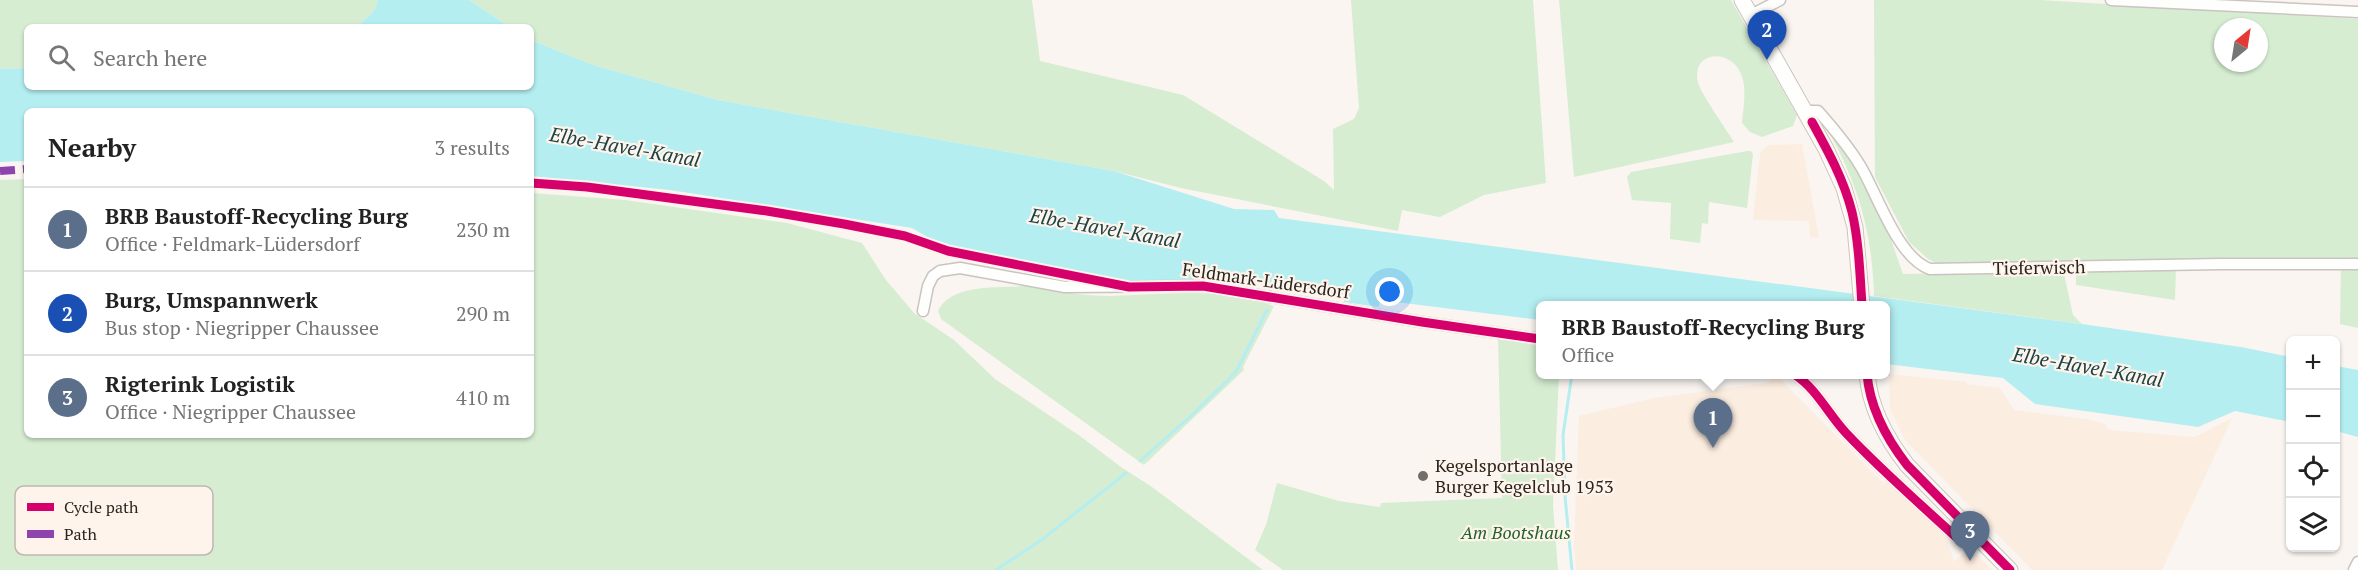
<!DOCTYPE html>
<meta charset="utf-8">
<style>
:root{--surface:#fff;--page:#f2f2f2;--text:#222;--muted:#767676;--line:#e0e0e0;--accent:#db2777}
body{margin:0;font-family:"PT Serif",serif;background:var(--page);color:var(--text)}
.controls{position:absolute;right:18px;bottom:18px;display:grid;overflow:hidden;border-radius:9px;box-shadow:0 2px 4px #0004}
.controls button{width:54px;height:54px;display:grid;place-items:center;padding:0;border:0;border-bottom:2px solid var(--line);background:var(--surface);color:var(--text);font:30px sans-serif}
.compass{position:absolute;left:2214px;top:18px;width:54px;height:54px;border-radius:50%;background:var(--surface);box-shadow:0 2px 4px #0004;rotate:30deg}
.you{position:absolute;left:1390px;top:292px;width:21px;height:21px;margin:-15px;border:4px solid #fff;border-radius:50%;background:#1a73e8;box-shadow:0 0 0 9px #1a73e833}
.badge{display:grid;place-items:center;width:39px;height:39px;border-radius:50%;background:var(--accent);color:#fff;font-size:20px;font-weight:700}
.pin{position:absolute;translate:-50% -50px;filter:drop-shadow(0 2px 3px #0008)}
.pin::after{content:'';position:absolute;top:32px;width:21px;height:18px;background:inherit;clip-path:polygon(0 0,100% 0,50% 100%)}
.popup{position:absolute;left:1536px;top:301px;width:354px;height:78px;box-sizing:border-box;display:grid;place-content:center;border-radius:9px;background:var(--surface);filter:drop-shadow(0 2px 4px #0005);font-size:20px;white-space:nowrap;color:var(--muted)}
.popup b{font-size:22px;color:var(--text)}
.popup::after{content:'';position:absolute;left:50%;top:100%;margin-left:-12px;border:12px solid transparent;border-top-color:var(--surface)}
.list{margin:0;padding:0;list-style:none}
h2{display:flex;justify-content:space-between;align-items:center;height:78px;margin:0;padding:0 24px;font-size:26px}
h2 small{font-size:20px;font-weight:400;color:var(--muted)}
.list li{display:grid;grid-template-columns:39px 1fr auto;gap:18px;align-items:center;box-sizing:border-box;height:84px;padding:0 24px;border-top:2px solid var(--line)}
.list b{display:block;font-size:22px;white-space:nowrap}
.list p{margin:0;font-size:20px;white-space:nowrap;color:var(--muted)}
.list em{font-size:20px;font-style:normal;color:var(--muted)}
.icon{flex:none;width:33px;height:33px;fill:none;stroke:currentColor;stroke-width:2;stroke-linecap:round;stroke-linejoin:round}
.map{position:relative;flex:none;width:2358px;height:570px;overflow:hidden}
.search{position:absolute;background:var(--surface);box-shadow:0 2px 4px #0004;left:24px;top:24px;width:510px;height:66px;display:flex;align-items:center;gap:15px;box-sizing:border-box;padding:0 21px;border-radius:9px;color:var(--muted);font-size:22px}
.panel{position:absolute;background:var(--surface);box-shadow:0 2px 4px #0004;left:24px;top:108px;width:510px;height:330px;border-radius:9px}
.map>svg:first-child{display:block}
.built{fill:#fcede1}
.green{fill:#d6edd2;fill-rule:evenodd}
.water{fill:#b4eef1}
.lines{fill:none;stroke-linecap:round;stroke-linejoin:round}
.stream{stroke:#b4eef1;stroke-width:3}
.street-casing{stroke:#c9c4c0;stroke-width:13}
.secondary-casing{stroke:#c9c4c0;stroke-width:17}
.street{stroke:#fefefd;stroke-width:10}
.secondary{stroke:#fefefd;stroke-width:15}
.quiet{stroke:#8e44ad;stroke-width:8;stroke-dasharray:15 8;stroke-linecap:butt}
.cycleway-casing{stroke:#fef4ec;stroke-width:13}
.cycleway{stroke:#d6006c;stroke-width:9}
.poi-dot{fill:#736e69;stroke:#fef4ec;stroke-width:2}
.labels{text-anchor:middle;stroke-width:4.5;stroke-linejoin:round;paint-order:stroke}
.street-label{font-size:18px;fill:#2b2520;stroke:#fef4ec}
.poi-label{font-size:18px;fill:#2b2520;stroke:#fef4ec;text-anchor:start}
.park-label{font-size:18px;font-style:italic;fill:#206329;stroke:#fef4ec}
.water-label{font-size:20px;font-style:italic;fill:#1c4447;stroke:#fef4ec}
.key{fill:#fef4ec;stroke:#bfb6af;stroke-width:1.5}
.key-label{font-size:16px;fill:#2b2520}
</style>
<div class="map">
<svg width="2358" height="570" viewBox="0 0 2358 570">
<rect width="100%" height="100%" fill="#faf5f0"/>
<!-- built -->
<g class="built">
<path d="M1802 144 1819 238 1810 237 1809 221 1753 220 1760 153 1768 145Z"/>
<path d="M1775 374 1884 484 1887 480 1945 534 1954 562 1964 552 1977 554 1992 570H1576L1574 544 1579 416 1654 398 1767 383Z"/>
<path d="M1889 374 1967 382V384L2000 388 2014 410 2087 419 2105 424 2109 430 2195 437 2232 418 2162 570H2032L1905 440 1890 409Z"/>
</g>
<!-- green -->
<g class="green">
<path d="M0 0H378L374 11 357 27H27V68L0 69Z"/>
<path d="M469 0H1032L1040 61 1183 95 1324 181 1334 190 1333 129 1354 119 1359 108 1351 0H1533L1546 183 1484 195 1440 217 1402 210 1398 231 1181 188 1114 171 718 100 593 65 531 40V27H510Z"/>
<path d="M1559 0H1731L1797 115 1793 126 1762 137 1750 132 1742 123C1743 108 1747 91 1742 77 1734 48 1690 49 1698 83 1702 95 1726 129 1734 142L1574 177Z"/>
<path d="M1874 0H2040L2358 19V260L2076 261 1947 264 1936 263 1928 259 1909 242 1875 177ZM2223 27H2259V63H2223Z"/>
<path d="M1825 125 1855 165 1884 220 1903 274 2010 272 2064 274 2073 315 2082 324 1874 296C1872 230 1858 183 1825 125Z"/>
<path d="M1747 151H1751L1753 154 1747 208 1709 202 1708 224 1702 223 1700 243 1670 239 1671 203 1632 200 1627 177 1631 172Z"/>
<path d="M27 179V435H531V193L625 200 787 223 862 243 886 280 914 313 954 340 995 379 1080 436 1121 467 1152 487 1263 570H0V180Z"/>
<path d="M2341 267H2358V328L2340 324Z"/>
<path d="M2176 269 2175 300 2076 285V271Z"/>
<path d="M1026 286C1053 290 1081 296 1109 296 1165 295 1220 286 1274 306L1243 367 1244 370 1144 465 941 319 938 311C951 283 999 288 1026 286Z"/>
<path d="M1498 339 1540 346V374L1559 375 1553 505 1558 570H1283L1255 550 1266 525 1277 483 1339 501 1380 507 1381 503 1502 498Z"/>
</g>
<!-- water -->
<g class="water">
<path d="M378 0H469L510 27H357L374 11Z"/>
<path d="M531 40 593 65 718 100 1114 171 1234 209 1274 210 1279 218 2082 324 2241 347 2290 357V422L2235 411 2198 427 2035 404 2003 378 1886 364V306H1540V320L1380 300 1379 307 1344 302V295L1267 283 1242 282 1233 278 1132 283 944 247 912 228 670 190 531 176V111H27V161L0 162V69L27 68V87H531Z"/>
<path d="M2336 366 2358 370V437L2336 431Z"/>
</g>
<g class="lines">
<!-- stream -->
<g class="stream">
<path d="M1270 292 1272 282"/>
<path d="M1572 374 1563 435 1565 496 1572 570"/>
<path d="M1140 461 1193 414 1236 372 1267 310"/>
<path d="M996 570 1040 541 1126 473"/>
</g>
<defs>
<g id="street">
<path d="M2111 0 2358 12"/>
<path d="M1751 15 1780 0"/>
<path d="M1805 111H1818C1834 129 1849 147 1861 167 1878 196 1898 258 1930 269L2221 264H2358"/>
<path d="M923 311 928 286 933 276 940 271 960 268 1065 287 1203 286 1422 322 1540 339"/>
<path d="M1794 374C1817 389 1828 414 1846 433 1880 469 1919 503 1956 537L1972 532"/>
<path d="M2354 570 2358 562"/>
</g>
<g id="secondary">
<path d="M1742 0 1826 149 1844 188 1855 227 1862 306"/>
<path d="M1867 374C1870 409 1886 438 1907 465L2010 570"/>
</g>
</defs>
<!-- street casing -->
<use href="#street" class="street-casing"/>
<!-- secondary casing -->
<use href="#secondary" class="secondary-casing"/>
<!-- street -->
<use href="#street" class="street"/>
<!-- secondary -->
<use href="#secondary" class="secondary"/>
<!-- quiet -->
<path class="quiet" d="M0 171 27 169"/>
<defs>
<g id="cycleway">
<path d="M1812 122C1828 151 1844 180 1852 212 1859 242 1860 275 1862 306"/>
<path d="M531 183 587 187 767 211 844 224 905 236 948 251 1129 287 1203 286 1422 322 1540 339"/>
<path d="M1794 374C1817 389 1828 414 1846 433 1880 469 1919 503 1956 537L1972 532"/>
<path d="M1867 374C1870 409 1886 438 1907 465L2010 570"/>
</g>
</defs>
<!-- cycleway casing -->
<use href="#cycleway" class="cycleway-casing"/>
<!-- cycleway -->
<use href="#cycleway" class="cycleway"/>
</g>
<!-- markers -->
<circle class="poi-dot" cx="1423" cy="476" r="6"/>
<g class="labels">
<!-- street labels -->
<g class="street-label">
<text transform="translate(2039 268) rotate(-1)" y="6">Tieferwisch</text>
<text transform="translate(1266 281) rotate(8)" y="6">Feldmark-Lüdersdorf</text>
</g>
<!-- poi labels -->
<g class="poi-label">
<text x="1435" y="472">Kegelsportanlage<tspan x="1435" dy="21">Burger Kegelclub 1953</tspan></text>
</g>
<!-- park labels -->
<g class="park-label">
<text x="1516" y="539">Am Bootshaus</text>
</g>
<!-- water labels -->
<g class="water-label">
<text transform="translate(625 147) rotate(10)" y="7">Elbe-Havel-Kanal</text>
<text transform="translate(1105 228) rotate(10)" y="7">Elbe-Havel-Kanal</text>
<text transform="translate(2088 367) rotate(10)" y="7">Elbe-Havel-Kanal</text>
</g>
</g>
<!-- legend -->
<rect x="15" y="486" width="198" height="69" rx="9" class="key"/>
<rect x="27" y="503" width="27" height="8" fill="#d6006c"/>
<rect x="27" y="530" width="27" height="8" fill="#8e44ad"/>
<g class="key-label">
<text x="64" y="513">Cycle path</text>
<text x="64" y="540">Path</text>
</g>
</svg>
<div class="controls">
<button>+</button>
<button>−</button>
<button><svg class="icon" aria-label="locate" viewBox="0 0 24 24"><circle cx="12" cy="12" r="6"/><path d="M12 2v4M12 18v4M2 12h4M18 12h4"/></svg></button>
<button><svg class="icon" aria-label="layers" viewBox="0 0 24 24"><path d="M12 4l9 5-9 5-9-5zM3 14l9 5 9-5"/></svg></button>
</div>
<svg class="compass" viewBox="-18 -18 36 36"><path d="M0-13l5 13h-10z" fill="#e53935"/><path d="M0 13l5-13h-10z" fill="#767676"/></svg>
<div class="you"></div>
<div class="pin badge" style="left:1713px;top:448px;background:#5c6f8a">1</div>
<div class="popup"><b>BRB Baustoff-Recycling Burg</b>Office</div>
<div class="pin badge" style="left:1767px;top:60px;background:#1a4fb4">2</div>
<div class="pin badge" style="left:1970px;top:561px;background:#5c6f8a">3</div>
<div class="search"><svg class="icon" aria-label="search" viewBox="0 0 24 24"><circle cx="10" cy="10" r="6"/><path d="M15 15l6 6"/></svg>Search here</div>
<section class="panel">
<h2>Nearby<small>3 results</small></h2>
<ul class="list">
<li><span class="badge" style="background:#5c6f8a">1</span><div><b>BRB Baustoff-Recycling Burg</b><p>Office · Feldmark-Lüdersdorf</p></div><em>230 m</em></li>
<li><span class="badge" style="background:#1a4fb4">2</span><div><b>Burg, Umspannwerk</b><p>Bus stop · Niegripper Chaussee</p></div><em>290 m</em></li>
<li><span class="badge" style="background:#5c6f8a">3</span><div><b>Rigterink Logistik</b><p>Office · Niegripper Chaussee</p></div><em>410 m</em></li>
</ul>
</section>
</div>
